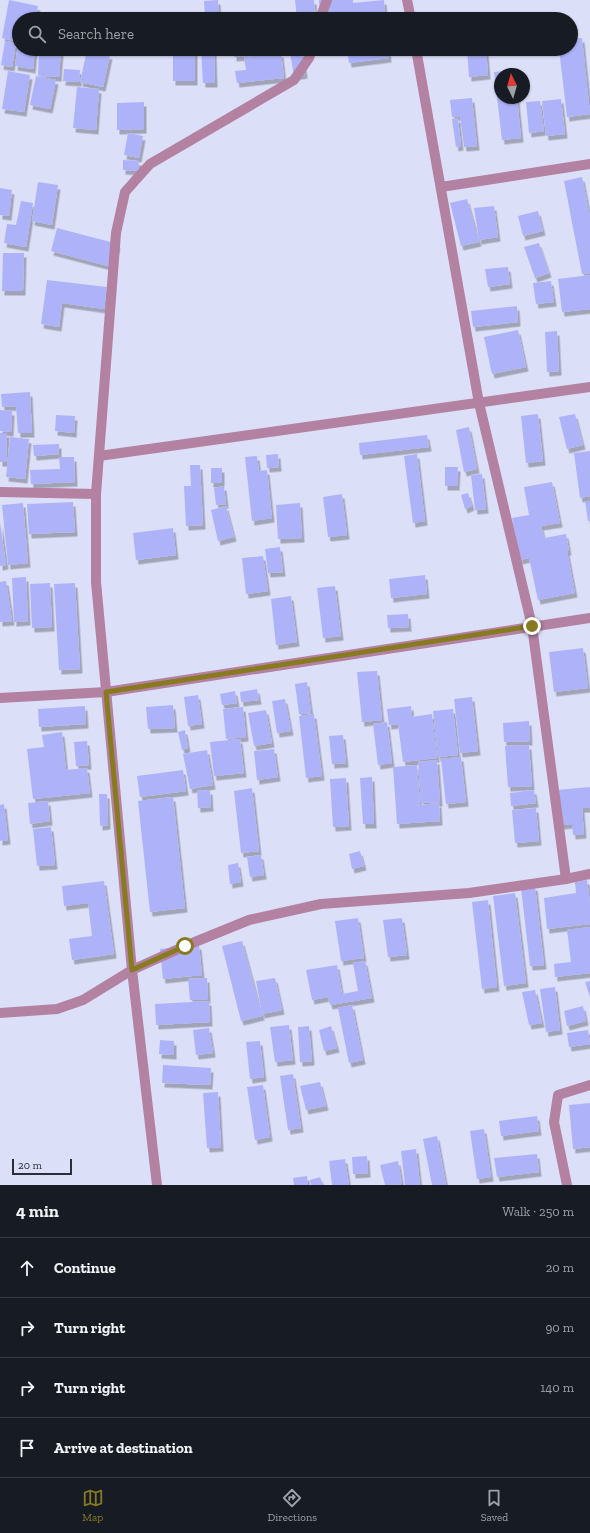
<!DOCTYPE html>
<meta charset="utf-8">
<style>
:root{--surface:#171b24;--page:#242831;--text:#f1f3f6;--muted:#9ea1a6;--line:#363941;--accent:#887a20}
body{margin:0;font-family:"Zilla Slab",serif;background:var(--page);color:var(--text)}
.compass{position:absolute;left:494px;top:68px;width:36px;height:36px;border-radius:50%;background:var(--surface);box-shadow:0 1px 3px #0004;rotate:355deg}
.scale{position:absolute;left:12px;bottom:10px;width:60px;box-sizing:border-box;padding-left:4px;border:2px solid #2b2c3c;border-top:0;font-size:11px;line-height:14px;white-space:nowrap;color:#2b2c3c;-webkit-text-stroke:3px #dcdff8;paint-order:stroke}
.stop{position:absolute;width:12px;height:12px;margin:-9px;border:3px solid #887a20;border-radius:50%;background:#fff}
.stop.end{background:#887a20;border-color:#fff;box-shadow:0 1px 4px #0008}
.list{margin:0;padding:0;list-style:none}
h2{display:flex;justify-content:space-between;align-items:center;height:52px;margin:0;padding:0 16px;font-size:17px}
h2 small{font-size:13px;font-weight:400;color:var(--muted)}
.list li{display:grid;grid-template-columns:26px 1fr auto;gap:12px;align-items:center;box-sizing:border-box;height:60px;padding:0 16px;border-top:1px solid var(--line)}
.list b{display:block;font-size:15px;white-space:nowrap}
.list em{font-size:13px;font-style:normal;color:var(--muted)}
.icon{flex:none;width:22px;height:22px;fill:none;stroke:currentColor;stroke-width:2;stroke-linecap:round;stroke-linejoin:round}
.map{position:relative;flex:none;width:590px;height:1185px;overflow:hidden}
.search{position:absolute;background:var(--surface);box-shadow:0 1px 3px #0004;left:12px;right:12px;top:12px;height:44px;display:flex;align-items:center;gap:10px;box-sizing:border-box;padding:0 14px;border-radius:22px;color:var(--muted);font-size:15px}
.sheet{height:292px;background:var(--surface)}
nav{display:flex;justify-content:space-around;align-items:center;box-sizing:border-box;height:56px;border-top:1px solid var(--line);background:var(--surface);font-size:11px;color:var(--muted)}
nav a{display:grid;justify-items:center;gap:2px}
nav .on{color:var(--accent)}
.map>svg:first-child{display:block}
.building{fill:#aeb3f9;filter:url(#shadow)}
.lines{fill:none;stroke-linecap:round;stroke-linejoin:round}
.minor{stroke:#b381a1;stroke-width:10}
.route{stroke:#887a20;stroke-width:5}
</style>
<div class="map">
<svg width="590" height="1185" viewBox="0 0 590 1185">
<defs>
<filter id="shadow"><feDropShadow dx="2.5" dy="4.5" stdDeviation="0" flood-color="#0004"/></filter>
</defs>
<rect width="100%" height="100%" fill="#dcdff8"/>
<!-- building -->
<g class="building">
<path d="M9 0 38 6 35 19H19V42L2 38Z"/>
<path d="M218 0 219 19H205L204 1Z"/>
<path d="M295 0H314L316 19H297Z"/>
<path d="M319 0H353V3L384 0 385 12 320 19Z"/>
<path d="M582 38 590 114 567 117 559 49H571V39Z"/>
<path d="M5 41 16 43 12 67 1 65Z"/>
<path d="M18 44H19V49H35L33 69 15 66Z"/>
<path d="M39 49H61L59 77 38 76Z"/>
<rect x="173" y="49" width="22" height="32"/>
<path d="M201 49H214L215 83H203Z"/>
<path d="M234 49H247V56L234 57Z"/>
<path d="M249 49H275V52L250 55Z"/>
<path d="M347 49H388L389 58 349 63Z"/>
<path d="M467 49H486L488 75 469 77Z"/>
<path d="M87 50 110 55 103 87 80 82Z"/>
<path d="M302 52 305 74 294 76 290 53Z"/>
<path d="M281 53 284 78 237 83 235 71 246 70 244 57Z"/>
<path d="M64 69 80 70 79 82 63 81Z"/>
<path d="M513 70 514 74H500V98H517L521 138 502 140 494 72Z"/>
<path d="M8 71 30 75 24 112 2 109Z"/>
<path d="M36 76 56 80 50 109 30 105Z"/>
<path d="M77 87 99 89 96 130 73 128Z"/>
<path d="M472 98 477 146 464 147 460 116 452 117 450 100Z"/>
<path d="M561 99 565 134 546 136 542 101Z"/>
<path d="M540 101 544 131 529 133 526 102Z"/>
<path d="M144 102V129L117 130V103Z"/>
<path d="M458 118 461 146 456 147 452 119Z"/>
<path d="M128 133 143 136 139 158 124 155Z"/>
<path d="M123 160 139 161 138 171 123 170Z"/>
<path d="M582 177 590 217V273L582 274 564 181Z"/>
<path d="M38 182 58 185 52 225 32 221Z"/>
<path d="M0 188 12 190 9 216 0 215Z"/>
<path d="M467 199 479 242 461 246 450 203Z"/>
<path d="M21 201 33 203 26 247 4 243 7 224 16 225Z"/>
<path d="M494 206 498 237 479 240 474 208Z"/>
<path d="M538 211 543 231 523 236 518 216Z"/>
<path d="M57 228 118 244 112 267 51 251Z"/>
<path d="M539 243 549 273 535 278 524 247Z"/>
<path d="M3 253H24L23 291H2Z"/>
<path d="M508 267 510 284 488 287 485 269Z"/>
<path d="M590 275V309L562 312 558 279Z"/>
<path d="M47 280 107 287 104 309 62 303 59 327 41 324Z"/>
<path d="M551 281 554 302 536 304 533 283Z"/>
<path d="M517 306 518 322 473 327 471 311Z"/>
<path d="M518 330 526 367 492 374 484 337Z"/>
<path d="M557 331 559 371 547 372 545 332Z"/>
<path d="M30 392 32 433H18L16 406 2 407 1 394Z"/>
<path d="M0 410 12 411 11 432 0 431Z"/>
<path d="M538 414 543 461 526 463 521 416Z"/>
<path d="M575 414 583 445 567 449 559 417Z"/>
<path d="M56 415 75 416 74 433 55 431Z"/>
<path d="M469 427 477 469 464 472 456 430Z"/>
<path d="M0 433H7L6 462H0Z"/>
<path d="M427 435 429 447 360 455 359 443Z"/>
<path d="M10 437 29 439 25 479 6 477Z"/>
<path d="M59 444V454L34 456 33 445Z"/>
<path d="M590 451V496L580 498 574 453Z"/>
<path d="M278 454 279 467 267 468 266 455Z"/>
<path d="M417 454 425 521 413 523 404 456Z"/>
<path d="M257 456 259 471 267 470 272 518 252 521 245 457Z"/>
<path d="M59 457H74L75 482 31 484 30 470 60 469Z"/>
<path d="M190 465H200L203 525 186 526 184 486H191Z"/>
<path d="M445 467H458L457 486H445Z"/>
<rect x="211" y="468" width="11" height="15"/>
<path d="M482 474 486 509 475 510 471 475Z"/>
<path d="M552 482 560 523 541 526 544 538 566 534 569 551H567L575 593 538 600 529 558 520 560 512 518 529 515 524 487Z"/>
<path d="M224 486 226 504 216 505 214 488Z"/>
<path d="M468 493 472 506 465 509 461 495Z"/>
<path d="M342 494 347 535 328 537 323 497Z"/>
<path d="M585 501H590V521H588Z"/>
<path d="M73 502 75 532 29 534 27 504Z"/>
<path d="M23 503 28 563 8 565 2 505Z"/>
<path d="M300 503 302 538 278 539 276 505Z"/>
<path d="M226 506 234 537 218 541 211 510Z"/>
<path d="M0 522 6 565 0 566Z"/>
<path d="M173 528 176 555 136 560 133 533Z"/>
<path d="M280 547 283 572 268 573 265 549Z"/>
<path d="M263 556 268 591 246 594 242 558Z"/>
<path d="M425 575 427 594 391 598 389 579Z"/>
<path d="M26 577 28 621 14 622 12 578Z"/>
<path d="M6 581 12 621 0 622V582Z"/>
<path d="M50 583 52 627 32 628 30 584Z"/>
<path d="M75 583 80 669 59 670 54 584Z"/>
<path d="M335 586 341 636 323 638 317 588Z"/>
<path d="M291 596 297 642 276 645 271 599Z"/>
<path d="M408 614 409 627 388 628 387 615Z"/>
<path d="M583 648 588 688 554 692 549 652Z"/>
<path d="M377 671 382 720 362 722 357 672Z"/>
<path d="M307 682 311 713 299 714 295 684Z"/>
<path d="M257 689 259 700 241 702 240 692Z"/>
<path d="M235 691 237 703 222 705 220 694Z"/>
<path d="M198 695 202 724 188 726 184 697Z"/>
<path d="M472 697 478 751 460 753 454 699Z"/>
<path d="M285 699 291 731 277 733 272 701Z"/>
<path d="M173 705 175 728 148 729 146 707Z"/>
<path d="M85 706 86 724 39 727 38 709Z"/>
<path d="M411 706 412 717 432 714 437 758 403 762 398 724 389 725 387 709Z"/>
<path d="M243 707 246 737 226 739 223 709Z"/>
<path d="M453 709 458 755 438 757 433 711Z"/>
<path d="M266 710 272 743 254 746 248 713Z"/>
<path d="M314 714 322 776 306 778 299 716Z"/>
<path d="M529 721 530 741 504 742 503 723Z"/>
<path d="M387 722 392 763 378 765 373 724Z"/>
<path d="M185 730 188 748 182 750 178 732Z"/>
<path d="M62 732 66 770 87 768 90 793 33 799 27 749 44 747 42 735Z"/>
<path d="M343 735 346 763 332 764 329 736Z"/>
<path d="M240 739 244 773 214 776 210 742Z"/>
<path d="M87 741 89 765 76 766 74 742Z"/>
<path d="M529 745 532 786 508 787 505 746Z"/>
<path d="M274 749 278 777 257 780 254 751Z"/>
<path d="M207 750 213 785 190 789 183 754Z"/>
<path d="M461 757 466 802 446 804 441 759Z"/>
<path d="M437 760 440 802 421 803 418 762Z"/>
<path d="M417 765 420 805 439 803 440 821 397 824 393 767Z"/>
<path d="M183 770 186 791 140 797 137 776Z"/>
<path d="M372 777 374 824H363L360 778Z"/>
<path d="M346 778 349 826 333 827 330 779Z"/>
<path d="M590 787V808H582L584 834 573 835 572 824 558 825 556 790Z"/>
<path d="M252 788 259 851 241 853 234 791Z"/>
<path d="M210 790 211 807 198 808 197 791Z"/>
<path d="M534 790 536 803 511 806 510 793Z"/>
<path d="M99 794H107L108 825 100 826Z"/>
<path d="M173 797 185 908 150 912 138 801Z"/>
<path d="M48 801 50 821 30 824 28 803Z"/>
<path d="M4 804 8 840 0 841V805Z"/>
<path d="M536 808 539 841 515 843 512 810Z"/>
<path d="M51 827 55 865 37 866 33 829Z"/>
<path d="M360 851 364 866 352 869 349 854Z"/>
<path d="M261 855 264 875 250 877 247 857Z"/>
<path d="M238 863 241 882 230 884 228 865Z"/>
<path d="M587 880 590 904V924L547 929 544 898 576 893 575 882Z"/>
<path d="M104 881 114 954 72 960 69 939 92 936 88 903 64 906 62 886Z"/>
<path d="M535 886 544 965 530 966 521 888Z"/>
<path d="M515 893 526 983 504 986 493 896Z"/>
<path d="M488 900 497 987 482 989 472 902Z"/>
<path d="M358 918 364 958 341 961 335 921Z"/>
<path d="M402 918 407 955 388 957 383 920Z"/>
<path d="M590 927V973L555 977 554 964 571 962 567 930Z"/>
<path d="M242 941 262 1016 241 1021 222 946Z"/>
<path d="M199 945 202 975 163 979 160 949Z"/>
<path d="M365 961 372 998 330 1005 328 997 312 1000 306 970 337 965 342 994 358 991 353 963Z"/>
<path d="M207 978 208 999 190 1000 188 979Z"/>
<path d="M275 978 282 1010 262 1014 256 981Z"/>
<path d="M590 981V997L585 982Z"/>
<path d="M555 987 560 1030 546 1032 540 989Z"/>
<path d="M535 990 542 1023 529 1025 522 992Z"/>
<path d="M209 1001 210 1022 156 1025 155 1004Z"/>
<path d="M352 1005 363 1060 349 1063 338 1008Z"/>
<path d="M583 1006 586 1021 567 1026 564 1011Z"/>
<path d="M289 1025 293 1060 275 1062 270 1027Z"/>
<path d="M309 1026 312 1061 300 1062 298 1027Z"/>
<path d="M331 1026 337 1048 324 1051 319 1030Z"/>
<path d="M209 1028 213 1053 196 1055 193 1030Z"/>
<path d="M588 1030 590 1044 569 1047 567 1033Z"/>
<path d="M160 1040 174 1041V1055L159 1054Z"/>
<path d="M260 1041 264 1077 250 1079 246 1042Z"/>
<path d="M163 1065 211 1068 210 1085 162 1083Z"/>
<path d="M293 1074 301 1128 288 1130 280 1076Z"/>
<path d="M320 1082 326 1106 306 1110 300 1086Z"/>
<path d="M263 1085 270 1137 255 1140 247 1087Z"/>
<path d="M218 1092 221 1147 207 1148 203 1093Z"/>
<path d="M590 1103V1147L573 1149 569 1105Z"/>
<path d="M537 1116 539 1131 501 1136 499 1121Z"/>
<path d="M484 1129 491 1177 477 1179 470 1131Z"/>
<path d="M437 1136 446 1185H432L423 1139Z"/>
<path d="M416 1149 420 1185H405L401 1151Z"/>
<path d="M537 1154 539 1172 497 1177 494 1158Z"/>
<path d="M367 1156 368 1173 353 1174 352 1157Z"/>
<path d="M345 1159 349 1185H332L329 1161Z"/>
<path d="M398 1161 402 1184 385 1185 380 1165Z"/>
<path d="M307 1176 308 1185H294L293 1178Z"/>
<path d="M320 1177 323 1185H311L310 1180Z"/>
</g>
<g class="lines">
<!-- minor -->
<g class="minor">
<path d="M407 0 411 19"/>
<path d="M320 19 327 0"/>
<path d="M416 49 479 403 532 626 566 879"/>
<path d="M441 187 590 164"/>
<path d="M99 456 590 387"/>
<path d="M0 492 96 494"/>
<path d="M0 698 106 692 590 618"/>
<path d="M0 1013 57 1009 83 1000 132 970 185 946 249 920 321 904 469 893 566 879 590 874"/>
<path d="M157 1185 132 970 96 582V494L116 233 125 192 150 164 294 80 309 58 312 49"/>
<path d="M567 1185 554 1122 558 1095 590 1085"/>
</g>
</g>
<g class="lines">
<!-- route -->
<path class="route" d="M185 946 132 970 106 692 532 626"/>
</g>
</svg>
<svg class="compass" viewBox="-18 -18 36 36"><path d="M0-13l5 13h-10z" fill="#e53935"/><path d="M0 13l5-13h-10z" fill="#9ea1a6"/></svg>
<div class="scale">20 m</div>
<div class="stop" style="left:185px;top:946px"></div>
<div class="stop end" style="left:532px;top:626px"></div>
<div class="search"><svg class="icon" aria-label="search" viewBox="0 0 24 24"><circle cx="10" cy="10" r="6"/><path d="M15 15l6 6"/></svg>Search here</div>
</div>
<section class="sheet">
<h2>4 min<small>Walk · 250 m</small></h2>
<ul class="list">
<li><svg class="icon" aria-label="ahead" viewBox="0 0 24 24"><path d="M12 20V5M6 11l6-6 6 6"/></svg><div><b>Continue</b></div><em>20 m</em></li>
<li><svg class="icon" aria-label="right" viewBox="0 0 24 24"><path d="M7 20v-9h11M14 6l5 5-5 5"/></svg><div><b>Turn right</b></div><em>90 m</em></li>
<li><svg class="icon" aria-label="right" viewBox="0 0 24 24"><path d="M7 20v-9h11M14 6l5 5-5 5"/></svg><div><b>Turn right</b></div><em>140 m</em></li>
<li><svg class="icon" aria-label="arrive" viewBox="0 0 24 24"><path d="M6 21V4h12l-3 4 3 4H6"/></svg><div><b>Arrive at destination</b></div></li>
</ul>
</section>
<nav>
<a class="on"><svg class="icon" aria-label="map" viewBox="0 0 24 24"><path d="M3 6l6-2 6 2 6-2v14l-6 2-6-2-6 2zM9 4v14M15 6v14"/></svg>Map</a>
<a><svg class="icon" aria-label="directions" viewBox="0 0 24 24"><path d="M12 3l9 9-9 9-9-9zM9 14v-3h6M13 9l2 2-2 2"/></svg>Directions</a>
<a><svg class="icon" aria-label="saved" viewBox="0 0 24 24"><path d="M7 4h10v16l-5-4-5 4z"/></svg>Saved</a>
</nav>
